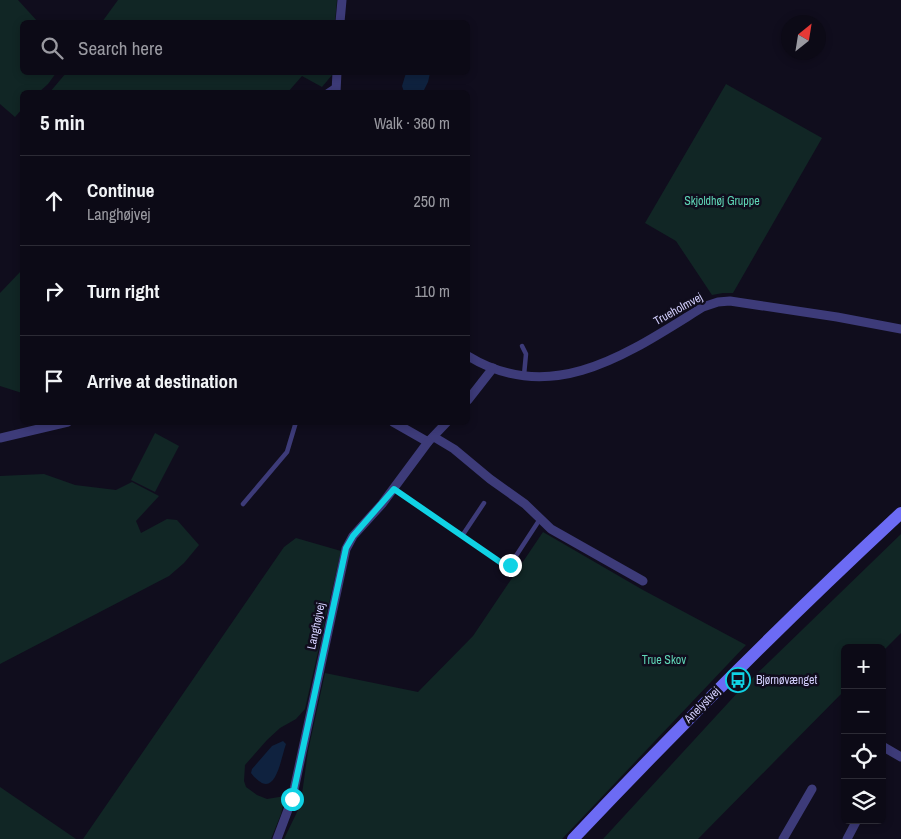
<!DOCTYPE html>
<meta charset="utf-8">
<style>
:root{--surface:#0c0a16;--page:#15131f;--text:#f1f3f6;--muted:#9a9aa1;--line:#2c2b35}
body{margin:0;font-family:"Archivo Narrow",sans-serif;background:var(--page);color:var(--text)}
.controls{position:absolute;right:15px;bottom:15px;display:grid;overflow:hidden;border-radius:8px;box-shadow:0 2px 8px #0003}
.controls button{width:45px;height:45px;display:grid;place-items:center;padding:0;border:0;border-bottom:1px solid var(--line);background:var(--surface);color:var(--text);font:25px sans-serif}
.compass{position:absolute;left:781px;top:15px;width:45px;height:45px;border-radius:50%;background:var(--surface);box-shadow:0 2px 8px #0003;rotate:30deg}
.stop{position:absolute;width:15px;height:15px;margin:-11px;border:4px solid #10d2e4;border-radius:50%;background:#fff}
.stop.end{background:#10d2e4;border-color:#fff;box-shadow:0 1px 5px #0008}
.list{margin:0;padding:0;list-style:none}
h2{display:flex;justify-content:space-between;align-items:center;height:65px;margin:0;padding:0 20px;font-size:21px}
h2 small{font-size:16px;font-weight:400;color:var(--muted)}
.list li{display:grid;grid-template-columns:32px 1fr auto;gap:15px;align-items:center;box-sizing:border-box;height:90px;padding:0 20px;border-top:1px solid var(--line)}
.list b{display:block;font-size:19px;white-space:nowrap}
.list p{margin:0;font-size:16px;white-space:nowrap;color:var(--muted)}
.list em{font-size:16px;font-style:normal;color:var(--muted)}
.icon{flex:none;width:28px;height:28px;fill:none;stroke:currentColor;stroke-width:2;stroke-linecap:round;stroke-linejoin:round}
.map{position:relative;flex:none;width:901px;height:839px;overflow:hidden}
.search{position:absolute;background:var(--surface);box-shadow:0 2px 8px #0003;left:20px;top:20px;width:450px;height:55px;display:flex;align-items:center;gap:12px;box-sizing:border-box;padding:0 18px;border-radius:8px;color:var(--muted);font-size:19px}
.panel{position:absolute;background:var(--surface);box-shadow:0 2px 8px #0003;left:20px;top:90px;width:450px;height:335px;border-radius:8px}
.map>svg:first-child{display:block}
.green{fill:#112625}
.water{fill:#0f223f}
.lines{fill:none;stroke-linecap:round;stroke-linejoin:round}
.lane{stroke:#3d3b79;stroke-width:4.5}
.street{stroke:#3d3b79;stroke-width:9}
.secondary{stroke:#6c6bf4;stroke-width:12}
.route{stroke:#10d2e4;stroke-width:6}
.labels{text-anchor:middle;stroke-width:5;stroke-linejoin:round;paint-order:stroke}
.park-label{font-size:12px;fill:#5fd5b6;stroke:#100d1d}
.street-label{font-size:12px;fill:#d1cdfb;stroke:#100d1d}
.poi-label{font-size:12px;fill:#d1cdfb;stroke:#100d1d;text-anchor:start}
</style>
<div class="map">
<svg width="901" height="839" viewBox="0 0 901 839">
<rect width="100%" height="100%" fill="#100d1d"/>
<!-- green -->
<g class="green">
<path d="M0 0H18L38 22H22V72L56 73 48 84 39 92H22V109L15 117 0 104Z"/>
<path d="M118 0H337L335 22H102Z"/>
<path d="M66 73 331 72 332 75 322 87 302 76 288 92H50Z"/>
<path d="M726 84 822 138 733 293H723L712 295 676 241 645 223Z"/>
<path d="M22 270V393L0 386V293Z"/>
<path d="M155 433 179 446 155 492 131 480Z"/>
<path d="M44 474 75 485 116 490 132 482 159 496 136 521 141 533 167 519 177 520 199 545 184 563 169 576 0 664V476Z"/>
<path d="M543 532 643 590 746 645 562 839H284L298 810 302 794 308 751 325 673 418 692 473 636Z"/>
<path d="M901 534V633L882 652V648H845V690L698 839H603L740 690Z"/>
<path d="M296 538 341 551 305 709 296 719 280 728 267 740 245 765 244 781 246 787 257 795 267 799 285 796 281 814 271 839H83L284 547Z"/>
<path d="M0 787 76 839H0Z"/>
</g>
<!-- water -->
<g class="water">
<path d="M406 73H430L428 82 423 92H404L402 86Z"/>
<path d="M283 741 286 744C280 761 275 804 251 773L252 769 272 746Z"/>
</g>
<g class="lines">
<!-- lane -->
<g class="lane">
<path d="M326 92 335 86"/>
<path d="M522 346 526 354 524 375"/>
<path d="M394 489 503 564 510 565 540 519"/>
<path d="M243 504 287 452 296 422"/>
<path d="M462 536 484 503"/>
</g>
<!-- street -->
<g class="street">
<path d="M340 22 342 0"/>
<path d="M336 92 337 72"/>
<path d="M468 356C553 408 630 352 703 307L718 302 730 301 837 317 901 329"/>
<path d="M468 400 493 368"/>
<path d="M393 422 428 442 447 422"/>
<path d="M434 437 454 449 490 479 525 504 551 529 643 581"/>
<path d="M0 438 68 422"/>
<path d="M882 746 901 757"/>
<path d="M277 839 292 799 346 549 353 536 382 504 428 442"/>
<path d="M783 839 812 789"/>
<path d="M847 839 857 820"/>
</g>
<!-- secondary -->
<path class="secondary" d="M573 839C679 727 788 618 901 513"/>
</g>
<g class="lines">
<!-- route -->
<path class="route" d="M292 799 346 548 353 536 394 489 503 564 510 565"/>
</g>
<!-- icons -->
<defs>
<symbol id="bus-ring" viewBox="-11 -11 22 22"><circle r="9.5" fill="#100d1d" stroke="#10d2e4" stroke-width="1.5"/><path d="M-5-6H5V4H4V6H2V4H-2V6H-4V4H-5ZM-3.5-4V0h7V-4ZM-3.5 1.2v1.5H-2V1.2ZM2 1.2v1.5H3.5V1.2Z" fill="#10d2e4"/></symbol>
</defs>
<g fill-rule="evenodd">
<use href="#bus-ring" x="724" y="666" width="28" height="28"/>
</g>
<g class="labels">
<!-- park labels -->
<g class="park-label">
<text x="722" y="205">Skjoldhøj Gruppe</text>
<text x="664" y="664">True Skov</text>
</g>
<!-- street labels -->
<g class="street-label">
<text transform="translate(678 309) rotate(-29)" y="4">Trueholmvej</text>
<text transform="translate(316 626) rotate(-78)" y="4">Langhøjvej</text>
<text transform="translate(702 705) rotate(-45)" y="4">Anelystvej</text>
</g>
<!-- poi labels -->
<g class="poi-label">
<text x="756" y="684">Bjørnøvænget</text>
</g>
</g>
</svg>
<div class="controls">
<button>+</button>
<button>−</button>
<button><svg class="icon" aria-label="locate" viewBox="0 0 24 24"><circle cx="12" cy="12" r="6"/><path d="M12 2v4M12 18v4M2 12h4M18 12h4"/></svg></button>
<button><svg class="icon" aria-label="layers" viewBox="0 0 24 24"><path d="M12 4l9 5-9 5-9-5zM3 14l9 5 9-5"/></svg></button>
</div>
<svg class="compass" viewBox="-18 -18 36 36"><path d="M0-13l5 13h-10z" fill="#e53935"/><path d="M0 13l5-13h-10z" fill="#9a9aa1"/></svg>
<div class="stop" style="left:292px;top:799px"></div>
<div class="stop end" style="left:510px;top:565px"></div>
<div class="search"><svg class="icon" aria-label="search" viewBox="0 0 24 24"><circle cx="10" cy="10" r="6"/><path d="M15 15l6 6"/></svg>Search here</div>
<section class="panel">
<h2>5 min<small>Walk · 360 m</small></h2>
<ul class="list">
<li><svg class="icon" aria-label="ahead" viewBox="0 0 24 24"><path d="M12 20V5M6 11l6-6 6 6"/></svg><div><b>Continue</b><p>Langhøjvej</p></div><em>250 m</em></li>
<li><svg class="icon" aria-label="right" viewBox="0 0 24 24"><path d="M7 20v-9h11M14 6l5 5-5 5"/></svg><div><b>Turn right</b></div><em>110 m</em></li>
<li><svg class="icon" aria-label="arrive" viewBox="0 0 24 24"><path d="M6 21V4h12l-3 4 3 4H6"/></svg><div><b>Arrive at destination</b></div></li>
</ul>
</section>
</div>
